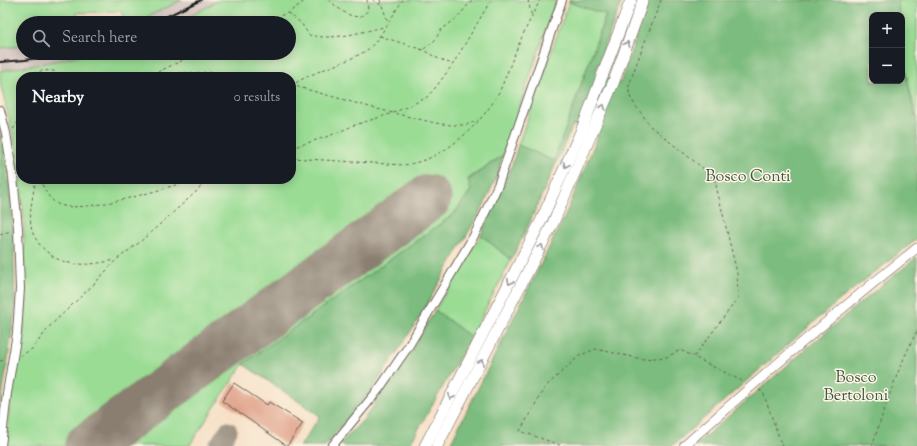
<!DOCTYPE html>
<meta charset="utf-8">
<style>
:root{--surface:#171b24;--page:#20242c;--text:#f1f3f6;--muted:#9ea1a6;--line:#363941}
body{margin:0;font-family:"Sorts Mill Goudy",serif;background:var(--page);color:var(--text)}
.controls{position:absolute;right:12px;top:12px;display:grid;overflow:hidden;border-radius:8px;box-shadow:0 2px 10px #0003}
.controls button{width:36px;height:36px;display:grid;place-items:center;padding:0;border:0;border-bottom:1px solid var(--line);background:var(--surface);color:var(--text);font:20px sans-serif}
.list{margin:0;padding:0;list-style:none}
h2{display:flex;justify-content:space-between;align-items:center;height:52px;margin:0;padding:0 16px;font-size:17px}
h2 small{font-size:13px;font-weight:400;color:var(--muted)}
.icon{flex:none;width:22px;height:22px;fill:none;stroke:currentColor;stroke-width:2;stroke-linecap:round;stroke-linejoin:round}
.map{position:relative;flex:none;width:917px;height:446px;overflow:hidden}
.search{position:absolute;background:var(--surface);box-shadow:0 2px 10px #0003;left:16px;top:16px;width:280px;height:44px;display:flex;align-items:center;gap:10px;box-sizing:border-box;padding:0 14px;border-radius:22px;color:var(--muted);font-size:15px}
.panel{position:absolute;background:var(--surface);box-shadow:0 2px 10px #0003;left:16px;top:72px;width:280px;height:112px;border-radius:16px}
.map>svg:first-child{display:block}
.industrial{fill:#d0c0bc}
.green{fill:#9adc94;stroke:#5b7c58;fill-rule:evenodd}
.forest{fill:#7bbc7e;stroke:#4c6c4d}
.lines{fill:none;stroke-linecap:round;stroke-linejoin:round}
.taxiway{stroke:#897e70;stroke-width:19}
.runway{stroke:#897e70;stroke-width:47}
.building{fill:#dfa088}
.secondary-casing{stroke:#686057;stroke-width:10}
.primary-casing{stroke:#686057;stroke-width:10}
.highway-casing{stroke:#686057;stroke-width:12}
.path{stroke:#686057;stroke-width:1;stroke-dasharray:3 3;stroke-linecap:butt}
.secondary{stroke:#fff;stroke-width:8}
.primary{stroke:#fff;stroke-width:9}
.highway{stroke:#fff;stroke-width:11}
.rail{stroke:#1c1c1c;stroke-width:2}
.oneway{stroke:#999}
.labels{text-anchor:middle;stroke-width:3;stroke-linejoin:round;paint-order:stroke}
.park-label{font-size:16px;fill:#425640;stroke:#fcf5e5}
</style>
<div class="map">
<svg width="917" height="446" viewBox="0 0 917 446">
<rect width="100%" height="100%" fill="#fcf5e5"/>
<filter id="ink" filterUnits="userSpaceOnUse"><feTurbulence type="fractalNoise" baseFrequency=".025" numOctaves="2"/><feDisplacementMap in="SourceGraphic" scale="8" xChannelSelector="R" yChannelSelector="G"/><feConvolveMatrix kernelMatrix="1 2 1 2 8 2 1 2 1" color-interpolation-filters="sRGB"/></filter>
<filter id="wash" filterUnits="userSpaceOnUse"><feTurbulence type="fractalNoise" baseFrequency=".012" numOctaves="4" result="noise"/><feDisplacementMap in="SourceGraphic" scale="16" xChannelSelector="R" yChannelSelector="G"/><feGaussianBlur stdDeviation="0.9" result="paint"/><feColorMatrix in="noise" values="0 0 0 0 0 0 0 0 0 0 0 0 0 0 0 0 0 1.4 0 .05"/><feComposite in="paint" operator="in"/></filter>
<g filter="url(#wash)">
<rect width="100%" height="100%" fill="#f6dfc5"/>
<!-- industrial -->
<g class="industrial">
<path d="M182 0H219L178 23H135Z"/>
<path d="M23 46V53H90L49 62 0 71V48Z"/>
</g>
<!-- green -->
<g class="green">
<path d="M0 0H182L135 23H125L121 11 77 13 78 23H23V46L0 48Z"/>
<path d="M219 0H556L503 155 468 179 471 190 454 214 243 364 189 446H5L13 377 22 343 25 299 24 267V219L14 138 0 83V71L49 62 90 53H289V23H178ZM21 77H291V179H21Z"/>
<path d="M898 0H917V116H916L902 56V15H899Z"/>
<path d="M569 2 606 14 554 161 518 145Z"/>
<path d="M481 235 511 260 471 337 435 310Z"/>
</g>
<!-- forest -->
<g class="forest">
<path d="M569 0H622L595 74 620 83 649 0H898L899 15H872V81H902V56L915 116H917V239L837 302 672 446H449L565 216 598 136 573 125 528 226 511 260 481 235 511 168 518 145 554 161 606 15 569 2Z"/>
<path d="M0 130 3 141 11 199 14 247 15 311 0 412Z"/>
<path d="M503 155 498 173 484 205 415 325 373 388 325 446H300L320 416 243 364 454 214 471 190 468 180Z"/>
<path d="M917 257V446H694L855 307Z"/>
<path d="M435 310 471 337 409 446H344L340 444 364 419 406 360Z"/>
</g>
<g class="lines">
<!-- taxiway -->
<path class="taxiway" d="M218 446 228 431"/>
<!-- runway -->
<path class="runway" d="M88 446 428 198"/>
</g>
<g id="blocks">
<!-- building -->
<path class="building" d="M234 383 267 405 269 402 303 423 287 446 222 401Z"/>
</g>
</g>
<g filter="url(#ink)">
<use href="#blocks" fill-opacity="0" stroke="#686057" stroke-width="1"/>
<g class="lines">
<defs>
<g id="secondary">
<path d="M0 110 6 133 13 177 18 228 20 289 17 333 7 393 1 446"/>
<path d="M332 446 379 389 408 347 475 234 498 185 562 0"/>
</g>
<path id="primary" d="M684 446C760 378 837 311 917 248"/>
<g id="highway">
<path d="M425 446 541 221 582 129 631 0"/>
<path d="M437 446 553 223 614 81 643 0"/>
</g>
</defs>
<!-- secondary casing -->
<use href="#secondary" class="secondary-casing"/>
<!-- primary casing -->
<use href="#primary" class="primary-casing"/>
<!-- highway casing -->
<use href="#highway" class="highway-casing"/>
<!-- path -->
<g class="path">
<path d="M329 0C339 9 357 26 368 10L367 0"/>
<path d="M373 0 381 5"/>
<path d="M380 0 388 22"/>
<path d="M528 0 532 17"/>
<path d="M661 0 636 65 629 86V93L631 99 651 127 714 177 737 273 738 298 694 357 744 382"/>
<path d="M288 13 301 23 309 35C333 41 361 32 384 27"/>
<path d="M258 23 288 13 306 0"/>
<path d="M380 36 423 50 437 58 452 64"/>
<path d="M424 49 435 40 441 30 457 18 472 0"/>
<path d="M29 77C35 71 48 69 57 72"/>
<path d="M147 77 198 53"/>
<path d="M149 77C183 71 221 71 256 77"/>
<path d="M291 85 377 109 435 123 451 125H466L478 120"/>
<path d="M291 86C314 70 343 65 367 50 378 43 394 12 403 0"/>
<path d="M13 129C23 120 18 106 21 94"/>
<path d="M291 148 329 136 355 125 393 113 426 98 436 87 453 64 491 0"/>
<path d="M291 158 404 165C416 163 428 160 439 153 462 141 489 113 500 90 507 75 512 59 519 44 525 29 533 15 540 0"/>
<path d="M36 179C33 195 28 215 32 231 35 239 40 246 46 251 65 269 91 265 115 260"/>
<path d="M40 179C44 189 49 201 60 205 84 214 167 188 194 179"/>
<path d="M0 234 11 231"/>
<path d="M20 356 32 349 51 325 94 284 116 260 140 242 196 192 208 179"/>
<path d="M0 361 4 360"/>
<path d="M759 390 763 392 782 446"/>
<path d="M566 446 560 445 520 431 545 387 579 356 595 349 642 359 667 357 680 350 693 356"/>
<path d="M872 446C885 407 898 367 917 331"/>
</g>
<!-- secondary -->
<use href="#secondary" class="secondary"/>
<!-- primary -->
<use href="#primary" class="primary"/>
<!-- highway -->
<use href="#highway" class="highway"/>
<!-- rail -->
<g class="rail">
<path d="M153 23 201 0"/>
<path d="M0 62 25 60 66 53"/>
</g>
</g>
<!-- one-way arrows -->
<defs><path id="oneway-chevron" d="M-2-3.5L2.5 0L-2 3.5" fill="none" stroke-width="1.6" stroke-linecap="round" stroke-linejoin="round"/></defs>
<g class="oneway">
<use href="#oneway-chevron" transform="translate(627 44) rotate(-70)"/>
<use href="#oneway-chevron" transform="translate(603 107) rotate(-68)"/>
<use href="#oneway-chevron" transform="translate(566 165) rotate(113)"/>
<use href="#oneway-chevron" transform="translate(541 247) rotate(-63)"/>
<use href="#oneway-chevron" transform="translate(510 282) rotate(117)"/>
<use href="#oneway-chevron" transform="translate(481 362) rotate(-62)"/>
<use href="#oneway-chevron" transform="translate(451 397) rotate(117)"/>
</g>
</g>
<g class="labels">
<!-- park labels -->
<g class="park-label">
<text x="748" y="181">Bosco Conti</text>
<text x="856" y="382">Bosco<tspan x="856" dy="18">Bertoloni</tspan></text>
</g>
</g>
</svg>
<div class="controls">
<button>+</button>
<button>−</button>
</div>
<div class="search"><svg class="icon" aria-label="search" viewBox="0 0 24 24"><circle cx="10" cy="10" r="6"/><path d="M15 15l6 6"/></svg>Search here</div>
<section class="panel">
<h2>Nearby<small>0 results</small></h2>
<ul class="list">
</ul>
</section>
</div>
